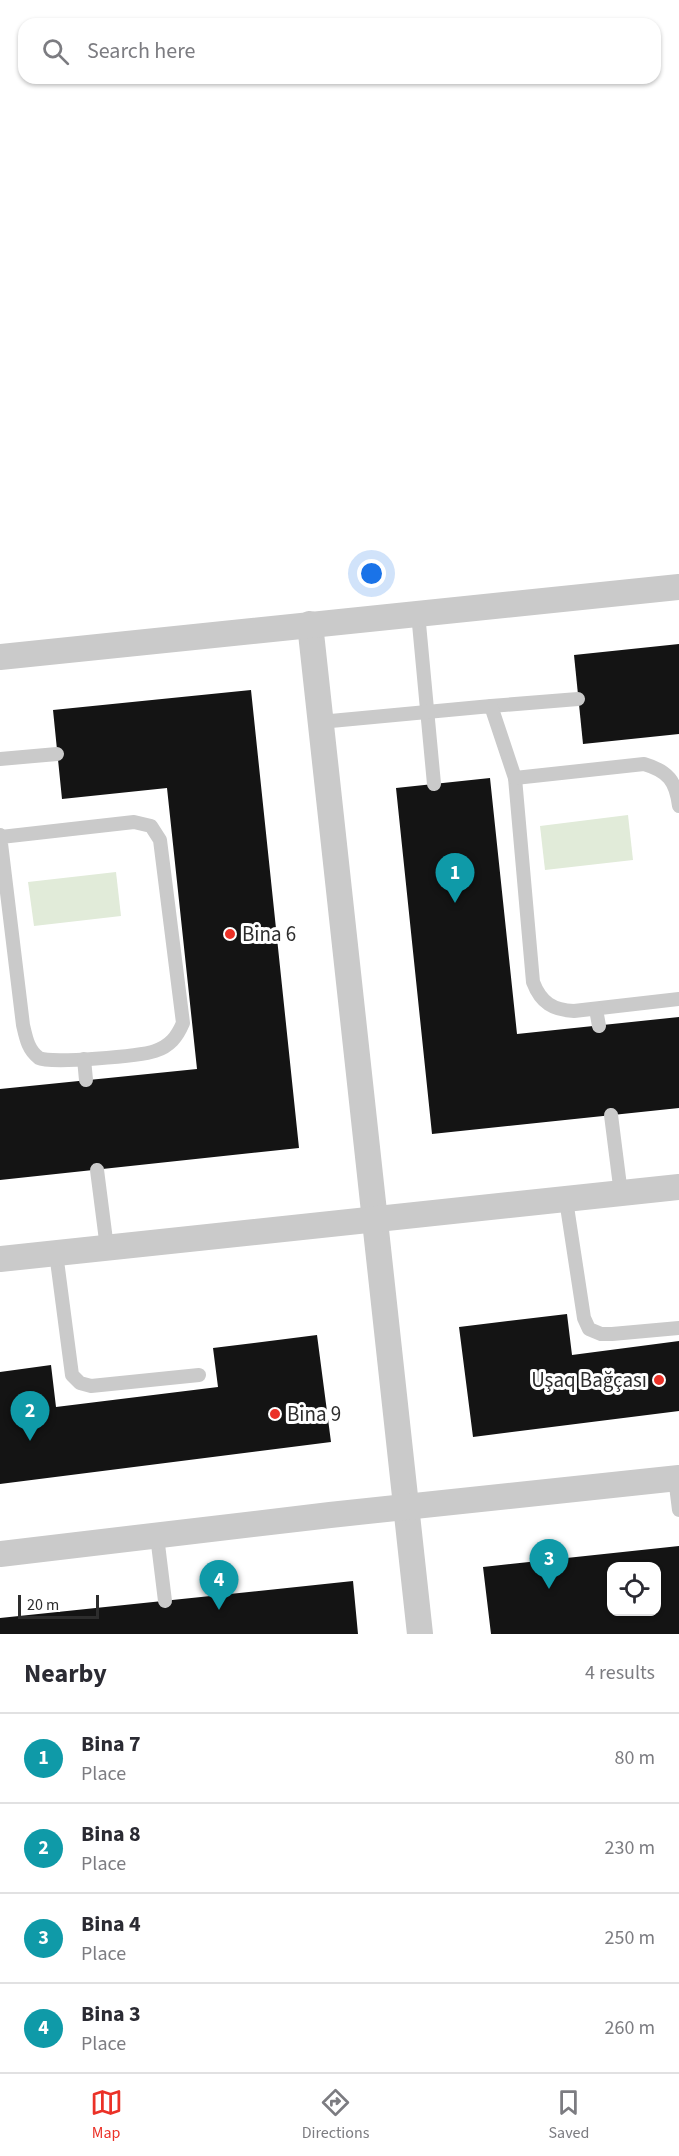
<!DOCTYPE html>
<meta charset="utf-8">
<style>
:root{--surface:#fff;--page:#f2f2f3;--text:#2b2b33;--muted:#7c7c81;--line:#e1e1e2;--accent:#eb3127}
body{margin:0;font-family:"Source Sans 3",sans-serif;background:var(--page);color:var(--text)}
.controls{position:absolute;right:18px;bottom:18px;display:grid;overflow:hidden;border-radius:12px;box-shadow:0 2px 4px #0004}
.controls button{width:54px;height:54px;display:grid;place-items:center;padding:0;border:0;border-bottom:2px solid var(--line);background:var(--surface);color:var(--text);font:30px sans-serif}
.scale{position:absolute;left:18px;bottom:15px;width:81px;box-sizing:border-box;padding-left:6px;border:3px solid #2d2d2d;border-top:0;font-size:16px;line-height:21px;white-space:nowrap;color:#2d2d2d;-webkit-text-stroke:4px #fff;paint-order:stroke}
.you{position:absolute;left:372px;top:574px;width:21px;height:21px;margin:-15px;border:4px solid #fff;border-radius:50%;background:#1a73e8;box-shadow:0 0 0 9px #1a73e833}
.badge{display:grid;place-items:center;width:39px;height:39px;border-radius:50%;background:var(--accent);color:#fff;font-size:20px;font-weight:700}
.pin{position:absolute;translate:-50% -50px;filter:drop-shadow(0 2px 3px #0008)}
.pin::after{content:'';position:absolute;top:32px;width:21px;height:18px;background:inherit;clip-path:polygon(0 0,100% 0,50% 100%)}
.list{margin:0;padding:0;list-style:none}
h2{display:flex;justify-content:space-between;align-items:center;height:78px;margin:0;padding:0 24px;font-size:26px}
h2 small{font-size:20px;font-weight:400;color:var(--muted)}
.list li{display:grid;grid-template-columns:39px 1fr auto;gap:18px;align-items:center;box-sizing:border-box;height:90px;padding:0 24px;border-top:2px solid var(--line)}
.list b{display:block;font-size:22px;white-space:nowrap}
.list p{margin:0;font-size:20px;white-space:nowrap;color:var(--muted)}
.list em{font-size:20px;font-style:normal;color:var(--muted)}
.icon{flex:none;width:33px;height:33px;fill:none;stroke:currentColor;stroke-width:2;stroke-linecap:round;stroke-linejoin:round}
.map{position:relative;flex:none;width:679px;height:1634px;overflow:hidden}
.search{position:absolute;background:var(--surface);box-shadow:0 2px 4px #0004;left:18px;right:18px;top:18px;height:66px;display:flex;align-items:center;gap:15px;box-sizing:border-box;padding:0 21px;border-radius:18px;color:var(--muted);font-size:22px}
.sheet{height:438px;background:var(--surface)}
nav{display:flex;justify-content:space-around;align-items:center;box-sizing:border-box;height:84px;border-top:2px solid var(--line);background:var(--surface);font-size:16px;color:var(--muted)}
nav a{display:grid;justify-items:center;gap:3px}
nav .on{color:var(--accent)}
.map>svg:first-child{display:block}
.green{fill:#e1ebd9}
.building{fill:#141414;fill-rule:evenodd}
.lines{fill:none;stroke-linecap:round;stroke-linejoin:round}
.lane{stroke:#cacaca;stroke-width:14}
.street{stroke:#cacaca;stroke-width:26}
.poi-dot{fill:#eb3127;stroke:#fff;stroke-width:2}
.labels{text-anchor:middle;stroke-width:6;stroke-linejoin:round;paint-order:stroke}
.poi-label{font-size:21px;fill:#2d2d2d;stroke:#fff;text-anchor:start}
</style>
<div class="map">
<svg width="679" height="1634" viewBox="0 0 679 1634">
<rect width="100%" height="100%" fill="#fff"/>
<!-- green -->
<g class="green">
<path d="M628 815 633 860 545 870 540 826Z"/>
<path d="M116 872 121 916 34 926 28 882Z"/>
</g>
<!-- building -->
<g class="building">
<path d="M679 644V734L583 744 574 655Z"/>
<path d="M251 690 299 1148 0 1180V1089L197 1069 167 788 62 799 53 710Z"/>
<path d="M490 778 517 1034 679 1017V1108L432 1134 396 788Z"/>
<path d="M567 1314 572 1355 679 1341V1411L473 1437 459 1327Z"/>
<path d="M317 1335 331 1442 0 1484V1372L51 1365 56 1407 218 1387 213 1348Z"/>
<path d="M679 1546V1634H491L483 1567ZM612 1566H656V1612H612Z"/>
<path d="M353 1581 358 1634H0V1618Z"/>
</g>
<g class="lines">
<!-- lane -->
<g class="lane">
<path d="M418 613 434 784"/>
<path d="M491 706 578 699"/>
<path d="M320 722 491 706 515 778 533 982C541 1003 553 1010 574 1011L679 999"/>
<path d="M0 759 57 754"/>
<path d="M515 778 644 764C668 771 676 781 679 806"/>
<path d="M0 835 23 1025C26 1038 28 1050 39 1058 50 1064 141 1056 155 1051 170 1046 177 1037 183 1023L160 840 151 826 134 822 1 837"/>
<path d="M596 1009 599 1026"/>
<path d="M84 1059 86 1080"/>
<path d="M611 1115 621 1194"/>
<path d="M97 1170 107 1248"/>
<path d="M566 1200 584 1318 589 1329 601 1334H612L679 1328"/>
<path d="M56 1253 72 1375 80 1383 91 1386 199 1375"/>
<path d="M675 1478 679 1510"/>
<path d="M157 1536 165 1601"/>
</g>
<!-- street -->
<g class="street">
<path d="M310 624 420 1634"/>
<path d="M0 657 679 587"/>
<path d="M0 1259 679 1187"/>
<path d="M0 1554 330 1515 679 1478"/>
</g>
</g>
<!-- markers -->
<g class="poi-dot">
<circle cx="230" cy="934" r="6"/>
<circle cx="659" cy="1380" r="6"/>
<circle cx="275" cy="1414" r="6"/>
</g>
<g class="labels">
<!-- poi labels -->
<g class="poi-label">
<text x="242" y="941">Bina 6</text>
<text x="647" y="1387" text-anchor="end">Uşaq Bağçası</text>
<text x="287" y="1421">Bina 9</text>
</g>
</g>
</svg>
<div class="controls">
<button><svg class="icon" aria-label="locate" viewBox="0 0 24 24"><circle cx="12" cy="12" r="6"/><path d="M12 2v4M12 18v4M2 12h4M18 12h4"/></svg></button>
</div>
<div class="scale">20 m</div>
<div class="you"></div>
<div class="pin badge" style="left:455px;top:903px;background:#0f9aa8">1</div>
<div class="pin badge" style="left:30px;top:1441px;background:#0f9aa8">2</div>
<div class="pin badge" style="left:549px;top:1589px;background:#0f9aa8">3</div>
<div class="pin badge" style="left:219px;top:1610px;background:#0f9aa8">4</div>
<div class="search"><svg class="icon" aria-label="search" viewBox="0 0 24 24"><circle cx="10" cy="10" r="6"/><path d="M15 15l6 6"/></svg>Search here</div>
</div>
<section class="sheet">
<h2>Nearby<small>4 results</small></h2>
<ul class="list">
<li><span class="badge" style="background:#0f9aa8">1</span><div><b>Bina 7</b><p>Place</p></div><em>80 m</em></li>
<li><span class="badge" style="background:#0f9aa8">2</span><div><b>Bina 8</b><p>Place</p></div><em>230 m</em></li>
<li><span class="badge" style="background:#0f9aa8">3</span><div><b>Bina 4</b><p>Place</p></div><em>250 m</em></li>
<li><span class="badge" style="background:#0f9aa8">4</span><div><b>Bina 3</b><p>Place</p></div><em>260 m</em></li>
</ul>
</section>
<nav>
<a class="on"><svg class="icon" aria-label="map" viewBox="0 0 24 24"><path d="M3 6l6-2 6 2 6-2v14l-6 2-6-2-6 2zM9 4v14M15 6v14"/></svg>Map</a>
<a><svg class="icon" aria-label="directions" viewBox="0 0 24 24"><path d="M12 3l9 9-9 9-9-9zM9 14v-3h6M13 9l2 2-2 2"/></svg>Directions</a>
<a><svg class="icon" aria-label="saved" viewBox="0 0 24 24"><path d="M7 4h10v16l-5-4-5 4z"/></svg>Saved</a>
</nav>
